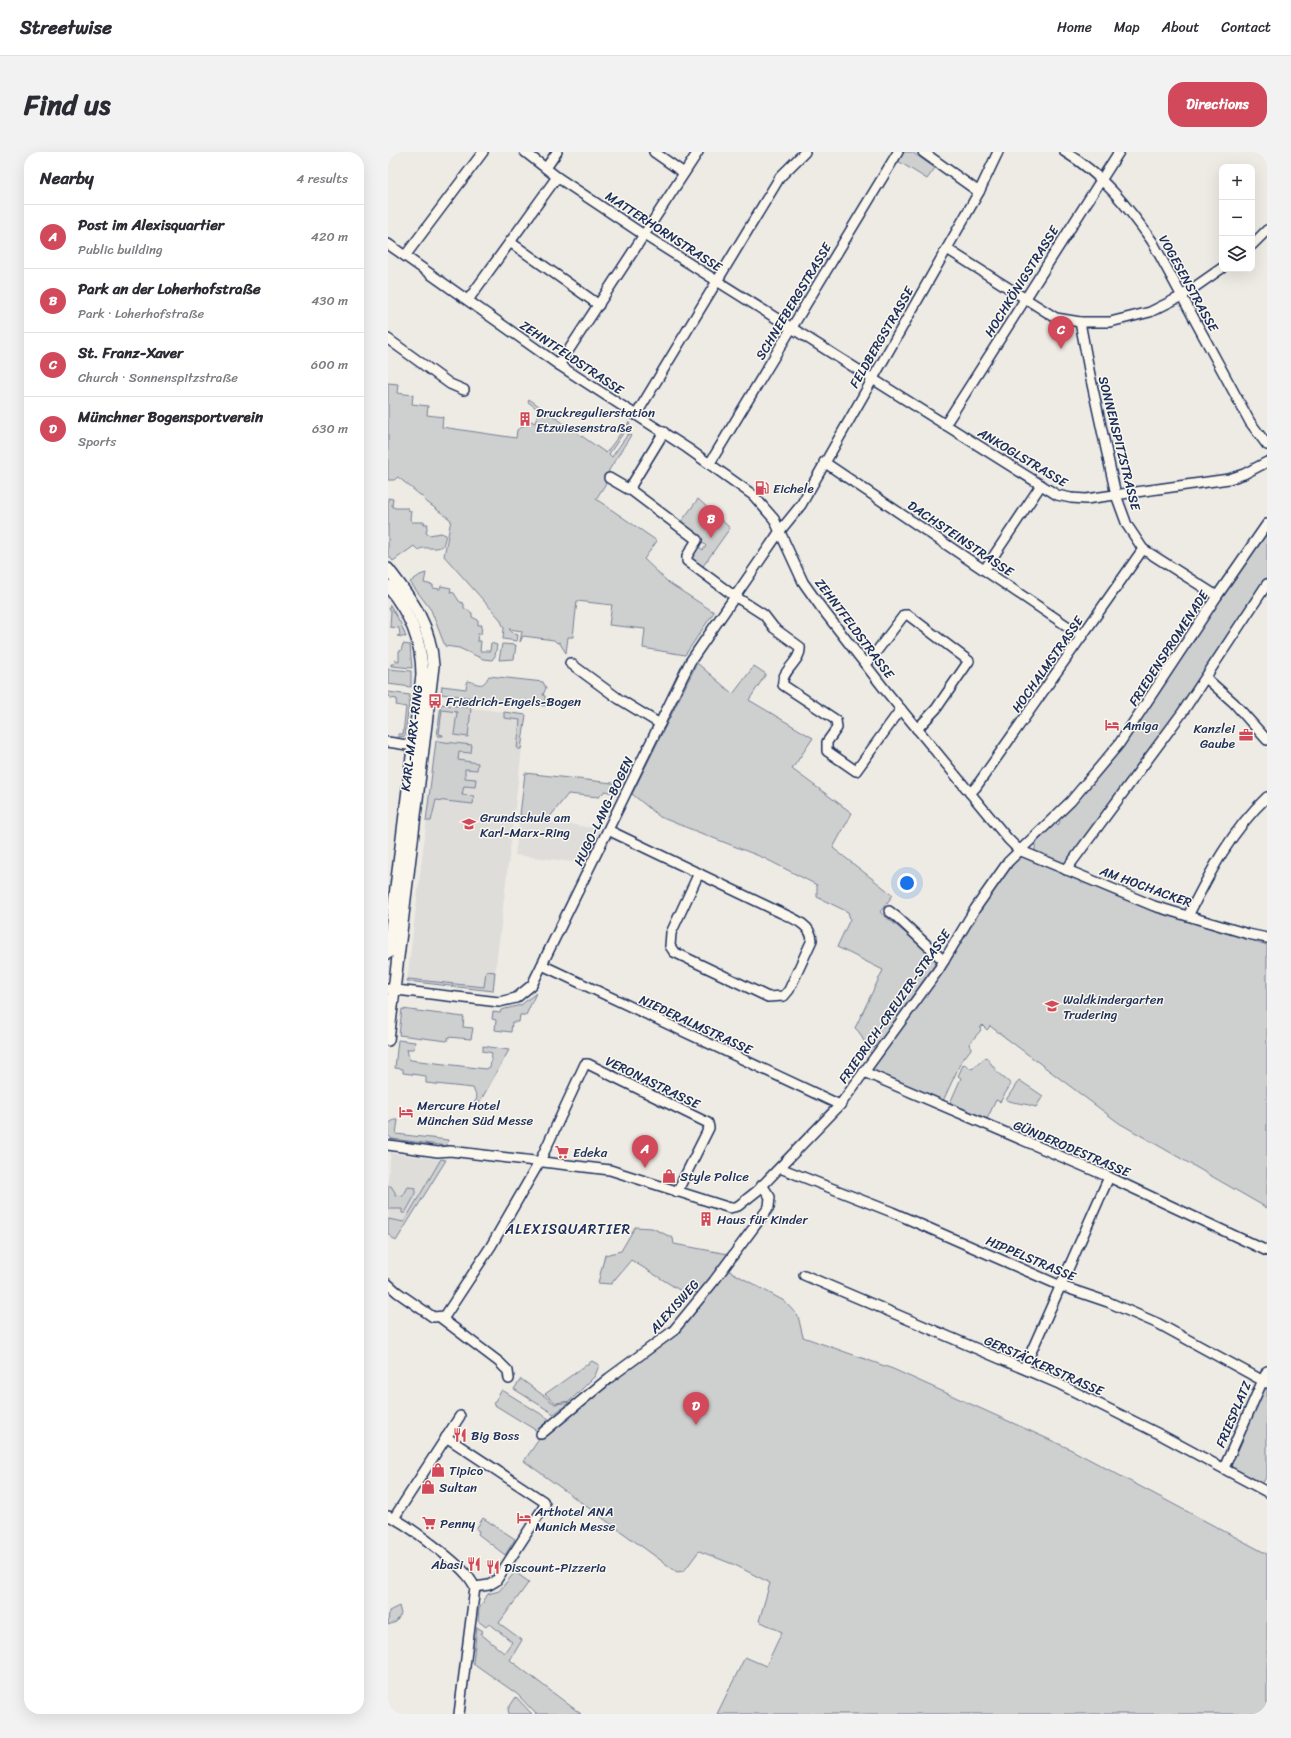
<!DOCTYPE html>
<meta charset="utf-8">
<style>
:root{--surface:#fff;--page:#f2f2f3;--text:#2b2b33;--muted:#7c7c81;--line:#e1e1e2;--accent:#d1495b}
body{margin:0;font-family:Sriracha,sans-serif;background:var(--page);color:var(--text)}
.controls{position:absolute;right:12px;top:12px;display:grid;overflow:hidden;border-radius:8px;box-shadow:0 4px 16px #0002}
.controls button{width:36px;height:36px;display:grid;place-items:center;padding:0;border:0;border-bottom:1px solid var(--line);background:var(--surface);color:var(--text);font:20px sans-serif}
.you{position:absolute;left:519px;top:731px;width:14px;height:14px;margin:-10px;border:3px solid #fff;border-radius:50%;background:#1a73e8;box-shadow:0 0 0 6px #1a73e833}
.badge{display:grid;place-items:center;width:26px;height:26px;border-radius:50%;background:var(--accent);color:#fff;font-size:13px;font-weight:700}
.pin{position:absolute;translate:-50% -33px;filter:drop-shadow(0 1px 2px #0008)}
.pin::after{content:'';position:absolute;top:21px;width:14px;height:12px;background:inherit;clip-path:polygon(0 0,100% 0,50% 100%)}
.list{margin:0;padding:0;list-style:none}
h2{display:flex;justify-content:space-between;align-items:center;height:52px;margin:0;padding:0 16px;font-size:17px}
h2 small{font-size:13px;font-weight:400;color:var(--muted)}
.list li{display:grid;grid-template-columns:26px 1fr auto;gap:12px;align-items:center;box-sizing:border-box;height:64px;padding:0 16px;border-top:1px solid var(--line)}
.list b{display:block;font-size:15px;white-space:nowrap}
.list p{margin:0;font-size:13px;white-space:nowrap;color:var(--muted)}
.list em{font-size:13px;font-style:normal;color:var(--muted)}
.icon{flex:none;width:22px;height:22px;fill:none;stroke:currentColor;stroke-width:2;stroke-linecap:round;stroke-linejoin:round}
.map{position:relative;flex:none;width:879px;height:1562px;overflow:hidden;border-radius:16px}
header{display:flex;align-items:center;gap:24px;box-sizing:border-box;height:56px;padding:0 20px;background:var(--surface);border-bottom:1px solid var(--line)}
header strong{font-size:19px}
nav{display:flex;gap:22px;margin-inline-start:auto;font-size:14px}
.intro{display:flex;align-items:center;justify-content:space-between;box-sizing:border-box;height:96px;padding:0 24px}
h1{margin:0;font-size:28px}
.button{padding:10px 18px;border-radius:16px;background:var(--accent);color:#fff;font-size:14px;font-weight:700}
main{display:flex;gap:24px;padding:0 24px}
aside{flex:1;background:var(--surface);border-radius:16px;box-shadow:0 4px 16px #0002}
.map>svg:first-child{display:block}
.built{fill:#deddda}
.green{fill:#cecfcf;stroke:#747f96}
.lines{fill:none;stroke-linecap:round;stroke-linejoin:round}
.minor-casing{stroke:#1b2f5e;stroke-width:12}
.major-casing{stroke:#1b2f5e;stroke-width:14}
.minor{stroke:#fbf7ec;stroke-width:9}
.major{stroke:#fbf7ec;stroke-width:11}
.labels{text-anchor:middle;stroke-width:3;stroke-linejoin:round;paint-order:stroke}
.street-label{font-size:13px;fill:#1b2f5e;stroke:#fbf7ec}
.poi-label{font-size:13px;fill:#1b2f5e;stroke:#fbf7ec;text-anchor:start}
.neighbourhood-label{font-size:14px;letter-spacing:1px;fill:#1b2f5e;stroke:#fbf7ec}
</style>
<header>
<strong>Streetwise</strong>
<nav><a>Home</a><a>Map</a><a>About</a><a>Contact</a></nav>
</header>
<div class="intro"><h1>Find us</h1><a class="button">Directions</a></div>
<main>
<aside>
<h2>Nearby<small>4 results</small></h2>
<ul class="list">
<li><span class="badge">A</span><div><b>Post im Alexisquartier</b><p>Public building</p></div><em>420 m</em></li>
<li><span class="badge">B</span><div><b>Park an der Loherhofstraße</b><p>Park · Loherhofstraße</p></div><em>430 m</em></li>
<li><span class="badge">C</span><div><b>St. Franz-Xaver</b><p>Church · Sonnenspitzstraße</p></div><em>600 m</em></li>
<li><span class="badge">D</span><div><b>Münchner Bogensportverein</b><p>Sports</p></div><em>630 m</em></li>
</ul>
</aside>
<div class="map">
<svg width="879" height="1562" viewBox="0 0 879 1562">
<rect width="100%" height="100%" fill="#eeebe4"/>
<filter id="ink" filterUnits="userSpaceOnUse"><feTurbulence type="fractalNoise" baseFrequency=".025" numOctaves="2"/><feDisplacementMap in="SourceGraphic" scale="8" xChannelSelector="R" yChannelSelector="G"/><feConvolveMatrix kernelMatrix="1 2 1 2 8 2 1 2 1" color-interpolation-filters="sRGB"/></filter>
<g filter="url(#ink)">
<!-- built -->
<g class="built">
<path d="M53 552 138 563 105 839 19 829Z"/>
<path d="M132 666 180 672 212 677 194 711 127 703Z"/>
<path d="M3 1001 58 1008 8 1089 0 1082V1027Z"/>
</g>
<!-- green -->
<g class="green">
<path d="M516 0H524L547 16 539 27 510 9Z"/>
<path d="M0 231 10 232 9 241 25 243 24 252 40 254 39 263 55 265 54 275 128 286 129 278 143 269 147 271 151 258 140 250 141 247 218 301 241 270 242 271 221 302 224 305 240 282 243 283 221 318 220 328 208 347 269 389 256 407 281 431 326 460 297 503 255 496 257 477 221 473 224 453 189 449 185 485H180L178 501 171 490 169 491 166 488 135 484 132 490 134 479 121 477 126 482 130 483 129 489 115 487 116 476 112 467 56 404 63 368 36 348 37 347 10 325 6 328H0Z"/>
<path d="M0 346 5 347 4 354 7 356H20V358L23 359 22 367 24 370H37L36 372H40L38 381 41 383 53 381 58 383 55 394C46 399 37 393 30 398L26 394 5 409 0 403Z"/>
<path d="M310 347 342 376 313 417 302 407 309 393 315 398 318 394 293 370Z"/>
<path d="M879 381V428L816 525 678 713 650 702 647 699V692L668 671 670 673 672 670 671 668C724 615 764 552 805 489 829 452 854 416 879 381Z"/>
<path d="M38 421 36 431 45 433V436L52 437 53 434 63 436 62 440 66 441 71 449 76 452V456L84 461V465L90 468V473H94L93 482H90L89 489H93L92 499H102L103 491 109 493 107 504 104 508 95 507 71 496 57 494 43 458 22 430 32 423Z"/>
<path d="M2 453 12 470 18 485 9 484 12 483 11 476 2 475 3 458 1 457Z"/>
<path d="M15 492 22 493 24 516 3 514V512H6L7 508 11 509V499H13Z"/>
<path d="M114 492 128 493 126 507 111 508Z"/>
<path d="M309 511 345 542 366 514 378 522 361 548 425 586 404 617 464 661 445 696 505 743 492 760 550 808 483 902 471 880 467 876 495 818 449 795 462 767 460 760 429 745V733L376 706 272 665 244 642Z"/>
<path d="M0 517 23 519V535L0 532Z"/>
<path d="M101 524 155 530 158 536 155 543 157 544V554L53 542 54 534 78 537 79 529C84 529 92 535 96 531 98 530 100 525 101 524Z"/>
<path d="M0 540 22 543 17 584 10 585V582H15L18 555 8 553 9 547 2 546Z"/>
<path d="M53 552 83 556 80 585 66 583 69 560 54 558 51 582 55 583V584H49Z"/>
<path d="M116 560 138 563 133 597H129L132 568 116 566Z"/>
<path d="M48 589 84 593 83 601 71 600 70 608 90 611 89 618 77 617V626L88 627 87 635 76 634 74 643 86 644 85 652 48 648 43 669H38Z"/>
<path d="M137 621 233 632 228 642 217 639 211 645 180 642 161 666 132 663Z"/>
<path d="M630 705H635L765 757 879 793V1056L731 971 602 874 599 878 594 873 592 877 593 878 581 892 583 897 573 910 555 949 501 927 484 917 554 820 590 760Z"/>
<path d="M98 819 107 820 105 839 19 829 20 827 96 835Z"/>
<path d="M148 841 138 863H132L131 870H124L123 880 107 878 108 868 104 867 105 860 112 861 113 858 133 853Z"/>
<path d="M14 857 76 865 75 875 85 876 83 887 60 885 59 889 11 883Z"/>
<path d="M10 888 27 890 26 897H19L21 907 23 908 98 917 102 915 104 901 95 899V894L121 898 89 955 85 953 89 946 85 936 38 931V924L15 921V917L7 916Z"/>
<path d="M598 905 610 921 623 932 612 950 608 948 599 967 562 951 573 926 570 924 575 913 576 912 584 917Z"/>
<path d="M631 928 655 944 648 955C637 951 629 952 618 948Z"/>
<path d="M6 968H10L8 982 60 988 59 994 4 987 0 983V972Z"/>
<path d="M53 1007 58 1008 8 1089 0 1082V1067L16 1070Z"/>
<path d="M0 1034H3L7 1040V1043L15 1044 20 1035 28 1036 26 1045 17 1061H14V1057H0Z"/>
<path d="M247 1075 264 1076 285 1086 286 1092 340 1102 312 1141 293 1139 243 1108 223 1132 210 1131 217 1103 233 1099Z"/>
<path d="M338 1117 396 1149 410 1164 415 1185 505 1217 680 1296 879 1402V1562H329L357 1505 378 1514 394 1480 371 1469 382 1431 347 1413 311 1399 296 1419 289 1420 136 1309 154 1283 171 1267 260 1202Z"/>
<path d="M204 1209 211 1213 207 1224 182 1249 168 1251 157 1242Z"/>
<path d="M133 1227 167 1252 182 1250 166 1262 126 1237Z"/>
<path d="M879 1228V1324L874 1332 844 1316 842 1311Z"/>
<path d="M114 1238 161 1267 149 1279 105 1252Z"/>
<path d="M95 1366 127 1387 117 1403 90 1382 91 1379 88 1377Z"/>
<path d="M127 1420 141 1430 111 1471 134 1488 122 1508 193 1562H148L129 1542 85 1511 89 1475 95 1479 93 1482 116 1501 124 1490 101 1471 98 1475 90 1469 91 1457 100 1442 111 1439Z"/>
<path d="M11 1454 13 1462 8 1470 0 1473 1 1459Z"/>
<path d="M128 1545 144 1562H121L120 1557Z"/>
</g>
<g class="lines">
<defs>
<g id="minor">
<path d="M137 0 169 25 256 83 669 343 683 346 698 347 841 327 856 322 879 310"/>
<path d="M266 0 296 21"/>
<path d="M535 0 591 40"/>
<path d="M677 0C714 22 740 55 764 89L862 270 879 293"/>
<path d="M158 16 169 0"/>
<path d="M122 90 211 153"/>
<path d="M0 92 171 213 299 296 365 343 386 367 415 430 432 454 498 539 620 687 631 698 766 754 860 782 879 786"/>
<path d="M864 93 879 78"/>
<path d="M559 97 668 166 692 170H722L762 160 794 144 834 116"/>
<path d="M17 104 95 0"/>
<path d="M80 148 169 25"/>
<path d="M692 170 702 223 728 343 739 373 755 397 829 444"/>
<path d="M0 187 62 232 76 238"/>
<path d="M171 213 310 0"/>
<path d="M248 263 392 25 417 0"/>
<path d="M557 273 731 0"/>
<path d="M276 280 243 334 244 339 309 388 299 404V409L342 441 376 463 386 476 412 495C414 509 392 519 395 533L448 568 449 576 439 590V599L468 619 513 557"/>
<path d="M436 310 694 484"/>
<path d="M322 311 510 0"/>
<path d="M221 326 240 337H243"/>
<path d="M597 417 653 333"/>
<path d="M182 511 231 547 272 572"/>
<path d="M477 512 482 508 516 463H520L581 509 548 557 529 577"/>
<path d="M818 526 846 551 879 588"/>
<path d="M0 590 32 595"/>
<path d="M582 641 588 635 755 397"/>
<path d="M220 678 387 758C401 765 423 771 424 788L401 838 396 844 380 845 286 800 282 794 283 781 311 721"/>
<path d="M678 718 794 561 879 432"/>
<path d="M501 759 510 766 556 809"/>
<path d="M800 764C822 720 844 678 879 645"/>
<path d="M154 813 452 953"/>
<path d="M0 837 111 850 128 846 144 833 302 510 392 379 413 353 591 40 610 0"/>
<path d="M476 920 721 1025 879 1099"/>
<path d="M0 993 50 1000 62 999 222 1018 342 1056 350 1054 369 1039 452 953 551 817 587 757 620 710 683 649 731 592 829 444 879 372"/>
<path d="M392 1016 504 1060 673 1134 720 1150 771 1172 879 1231"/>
<path d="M416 1123 669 1231 773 1283 879 1340"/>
<path d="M0 1132 9 1140 45 1165 57 1164 103 1094 152 1009 197 912H200L320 971 321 976 289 1040"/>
<path d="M53 1166 111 1210 120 1219 121 1227"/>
<path d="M636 1216 721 1025"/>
<path d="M153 1282 221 1226 285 1179 326 1129 381 1055 382 1045 374 1033"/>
<path d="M58 1285 155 1349 157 1353 108 1429 101 1433 87 1435"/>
<path d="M836 1316 879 1219"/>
<path d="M0 1364C16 1369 66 1408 78 1422 82 1426 84 1430 87 1435L71 1562"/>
<path d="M6 1366 72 1264"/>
</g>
<g id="major">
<path d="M0 417C24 448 43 473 45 514L0 888"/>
<path d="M0 434C22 462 34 488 34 523L0 801"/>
</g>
</defs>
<!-- minor casing -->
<use href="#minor" class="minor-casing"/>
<!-- major casing -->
<use href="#major" class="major-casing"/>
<!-- minor -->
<use href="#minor" class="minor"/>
<!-- major -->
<use href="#major" class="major"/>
</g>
</g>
<!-- icons -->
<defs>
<symbol id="building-bare" viewBox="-9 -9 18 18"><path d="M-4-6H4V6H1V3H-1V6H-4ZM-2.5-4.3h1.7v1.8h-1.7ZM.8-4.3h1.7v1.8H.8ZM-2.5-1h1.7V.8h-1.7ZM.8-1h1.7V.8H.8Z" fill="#d1495b" stroke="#fbf7ec" stroke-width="2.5" paint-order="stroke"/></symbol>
<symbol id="fuel-bare" viewBox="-9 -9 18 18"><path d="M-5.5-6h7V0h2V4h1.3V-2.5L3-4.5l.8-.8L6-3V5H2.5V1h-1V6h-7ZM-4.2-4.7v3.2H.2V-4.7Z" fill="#d1495b" stroke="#fbf7ec" stroke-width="2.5" paint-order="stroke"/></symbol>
<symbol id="bus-bare" viewBox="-9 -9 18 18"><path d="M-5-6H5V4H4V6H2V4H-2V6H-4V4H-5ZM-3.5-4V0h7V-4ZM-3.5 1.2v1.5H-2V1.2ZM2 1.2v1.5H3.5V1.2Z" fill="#d1495b" stroke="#fbf7ec" stroke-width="2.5" paint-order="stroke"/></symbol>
<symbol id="hotel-bare" viewBox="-9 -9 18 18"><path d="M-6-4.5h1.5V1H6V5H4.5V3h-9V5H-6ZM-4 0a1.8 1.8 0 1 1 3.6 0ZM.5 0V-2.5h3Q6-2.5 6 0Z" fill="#d1495b" stroke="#fbf7ec" stroke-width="2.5" paint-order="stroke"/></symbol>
<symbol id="office-bare" viewBox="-9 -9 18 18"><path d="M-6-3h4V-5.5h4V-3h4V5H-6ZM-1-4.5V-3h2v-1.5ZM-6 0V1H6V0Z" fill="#d1495b" stroke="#fbf7ec" stroke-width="2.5" paint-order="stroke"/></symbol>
<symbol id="school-bare" viewBox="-9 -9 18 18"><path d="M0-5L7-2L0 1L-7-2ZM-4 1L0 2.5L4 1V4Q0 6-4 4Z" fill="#d1495b" stroke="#fbf7ec" stroke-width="2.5" paint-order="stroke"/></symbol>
<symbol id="supermarket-bare" viewBox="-9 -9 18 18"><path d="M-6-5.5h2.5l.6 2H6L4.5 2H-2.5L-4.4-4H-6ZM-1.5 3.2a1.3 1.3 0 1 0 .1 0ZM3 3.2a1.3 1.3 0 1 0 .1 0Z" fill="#d1495b" stroke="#fbf7ec" stroke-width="2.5" paint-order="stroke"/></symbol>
<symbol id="shop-bare" viewBox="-9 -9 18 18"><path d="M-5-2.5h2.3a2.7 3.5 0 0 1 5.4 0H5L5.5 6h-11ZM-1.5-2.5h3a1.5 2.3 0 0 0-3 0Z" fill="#d1495b" stroke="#fbf7ec" stroke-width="2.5" paint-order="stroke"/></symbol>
<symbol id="restaurant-bare" viewBox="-9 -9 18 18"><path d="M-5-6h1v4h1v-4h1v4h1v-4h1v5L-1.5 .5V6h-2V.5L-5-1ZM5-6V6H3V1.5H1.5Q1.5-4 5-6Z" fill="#d1495b" stroke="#fbf7ec" stroke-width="2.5" paint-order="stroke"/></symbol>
</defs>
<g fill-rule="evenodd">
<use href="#building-bare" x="127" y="257" width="20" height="20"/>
<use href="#fuel-bare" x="364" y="326" width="20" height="20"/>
<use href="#bus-bare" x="37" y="539" width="20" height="20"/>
<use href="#hotel-bare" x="714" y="563" width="20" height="20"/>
<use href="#office-bare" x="848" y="573" width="20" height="20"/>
<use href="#school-bare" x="71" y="662" width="20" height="20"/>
<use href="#school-bare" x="654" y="844" width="20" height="20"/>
<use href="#hotel-bare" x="8" y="950" width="20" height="20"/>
<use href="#supermarket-bare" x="164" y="990" width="20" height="20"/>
<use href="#shop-bare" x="271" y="1014" width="20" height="20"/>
<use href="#building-bare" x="308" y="1057" width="20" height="20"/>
<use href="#restaurant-bare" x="62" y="1273" width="20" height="20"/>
<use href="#shop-bare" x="40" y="1308" width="20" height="20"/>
<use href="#shop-bare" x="30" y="1325" width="20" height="20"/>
<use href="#hotel-bare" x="126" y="1356" width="20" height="20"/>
<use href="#supermarket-bare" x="31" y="1361" width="20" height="20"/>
<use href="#restaurant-bare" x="76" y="1402" width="20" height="20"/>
<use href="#restaurant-bare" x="95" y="1405" width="20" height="20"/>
</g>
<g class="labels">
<!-- street labels -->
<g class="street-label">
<text transform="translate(276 79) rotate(33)" y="5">MATTERHORNSTRASSE</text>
<text transform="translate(633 129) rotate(-58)" y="5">HOCHKÖNIGSTRASSE</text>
<text transform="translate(801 131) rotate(61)" y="5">VOGESENSTRASSE</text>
<text transform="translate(405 149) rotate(-59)" y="5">SCHNEEBERGSTRASSE</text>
<text transform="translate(493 185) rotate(-60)" y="5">FELDBERGSTRASSE</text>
<text transform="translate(184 205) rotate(34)" y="5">ZEHNTFELDSTRASSE</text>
<text transform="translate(732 291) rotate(76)" y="5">SONNENSPITZSTRASSE</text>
<text transform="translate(635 305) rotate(31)" y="5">ANKOGLSTRASSE</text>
<text transform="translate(573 386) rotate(34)" y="5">DACHSTEINSTRASSE</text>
<text transform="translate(467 476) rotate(53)" y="5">ZEHNTFELDSTRASSE</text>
<text transform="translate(780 496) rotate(-57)" y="5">FRIEDENSPROMENADE</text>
<text transform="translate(659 512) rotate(-55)" y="5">HOCHALMSTRASSE</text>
<text transform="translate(23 586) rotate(-83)" y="5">KARL-MARX-RING</text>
<text transform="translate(215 659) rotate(-64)" y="5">HUGO-LANG-BOGEN</text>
<text transform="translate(758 734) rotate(20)" y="5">AM HOCHACKER</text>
<text transform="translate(506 854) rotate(-55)" y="5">FRIEDRICH-CREUZER-STRASSE</text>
<text transform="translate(308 872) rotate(25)" y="5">NIEDERALMSTRASSE</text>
<text transform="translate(265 930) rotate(26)" y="5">VERONASTRASSE</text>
<text transform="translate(684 996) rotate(23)" y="5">GÜNDERODESTRASSE</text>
<text transform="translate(643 1106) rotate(23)" y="5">HIPPELSTRASSE</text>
<text transform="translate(286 1154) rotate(-48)" y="5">ALEXISWEG</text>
<text transform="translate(656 1213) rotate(24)" y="5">GERSTÄCKERSTRASSE</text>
<text transform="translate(845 1262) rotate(-67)" y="5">FRIESPLATZ</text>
</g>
<!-- poi labels -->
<g class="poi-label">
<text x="148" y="265">Druckregulierstation<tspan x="148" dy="15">Etzwiesenstraße</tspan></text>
<text x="385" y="341">Eichele</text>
<text x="58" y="554">Friedrich-Engels-Bogen</text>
<text x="735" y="578">Amiga</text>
<text x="847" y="581" text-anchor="end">Kanzlei<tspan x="847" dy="15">Gaube</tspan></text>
<text x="92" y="670">Grundschule am<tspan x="92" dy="15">Karl-Marx-Ring</tspan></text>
<text x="675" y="852">Waldkindergarten<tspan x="675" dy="15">Trudering</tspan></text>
<text x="29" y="958">Mercure Hotel<tspan x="29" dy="15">München Süd Messe</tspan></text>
<text x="185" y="1005">Edeka</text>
<text x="292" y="1029">Style Police</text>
<text x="329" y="1072">Haus für Kinder</text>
<text x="83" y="1288">Big Boss</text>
<text x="61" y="1323">Tipico</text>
<text x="51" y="1340">Sultan</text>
<text x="147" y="1364">Arthotel ANA<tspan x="147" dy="15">Munich Messe</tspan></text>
<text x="52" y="1376">Penny</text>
<text x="75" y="1417" text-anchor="end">Abasi</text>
<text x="116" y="1420">Discount-Pizzeria</text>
</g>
<!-- neighbourhood labels -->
<g class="neighbourhood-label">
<text x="180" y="1082">ALEXISQUARTIER</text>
</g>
</g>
</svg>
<div class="controls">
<button>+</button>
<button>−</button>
<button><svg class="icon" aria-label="layers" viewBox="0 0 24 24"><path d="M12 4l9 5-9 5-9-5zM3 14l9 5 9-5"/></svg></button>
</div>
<div class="you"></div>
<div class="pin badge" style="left:257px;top:1016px">A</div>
<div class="pin badge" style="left:323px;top:386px">B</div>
<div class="pin badge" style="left:673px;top:197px">C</div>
<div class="pin badge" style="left:308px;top:1273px">D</div>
</div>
</main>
